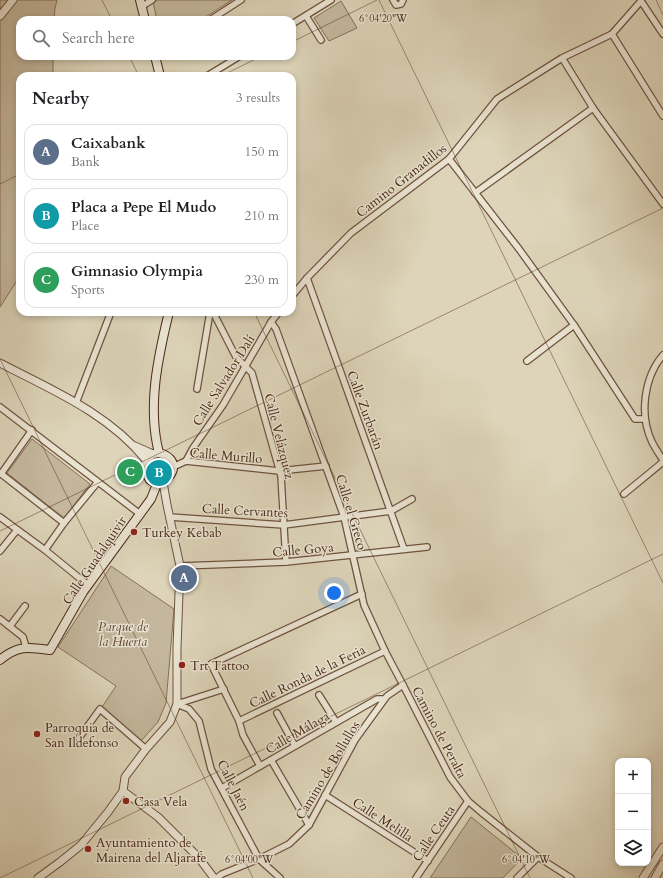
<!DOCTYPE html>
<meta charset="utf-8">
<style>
:root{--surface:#fff;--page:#f2f2f2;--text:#202124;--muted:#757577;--line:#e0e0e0;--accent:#7c3aed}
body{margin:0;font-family:Cardo,serif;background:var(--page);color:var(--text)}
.controls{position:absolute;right:12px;bottom:12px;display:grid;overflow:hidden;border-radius:8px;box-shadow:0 2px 6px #0003}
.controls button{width:36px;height:36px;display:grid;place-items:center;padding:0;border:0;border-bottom:1px solid var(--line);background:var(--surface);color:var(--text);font:20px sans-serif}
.you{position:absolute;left:334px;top:593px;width:14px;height:14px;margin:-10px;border:3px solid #fff;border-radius:50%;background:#1a73e8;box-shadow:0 0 0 6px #1a73e833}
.badge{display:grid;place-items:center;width:26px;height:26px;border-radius:50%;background:var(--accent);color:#fff;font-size:13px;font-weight:700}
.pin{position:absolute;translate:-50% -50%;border:2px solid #fff;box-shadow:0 1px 4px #0006}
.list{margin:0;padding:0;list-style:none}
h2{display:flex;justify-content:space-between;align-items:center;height:52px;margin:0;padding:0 16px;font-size:17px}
h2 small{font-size:13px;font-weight:400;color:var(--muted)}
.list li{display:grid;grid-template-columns:26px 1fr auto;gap:12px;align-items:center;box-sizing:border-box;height:56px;margin:0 8px 8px;padding:0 8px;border:1px solid var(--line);border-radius:12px}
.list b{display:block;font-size:15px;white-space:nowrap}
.list p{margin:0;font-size:13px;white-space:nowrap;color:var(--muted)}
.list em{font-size:13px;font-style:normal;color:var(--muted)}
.icon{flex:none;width:22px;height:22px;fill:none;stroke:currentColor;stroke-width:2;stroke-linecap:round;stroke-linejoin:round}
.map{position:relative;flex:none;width:663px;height:878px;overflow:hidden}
.search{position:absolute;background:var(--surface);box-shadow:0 2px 6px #0003;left:16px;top:16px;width:280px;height:44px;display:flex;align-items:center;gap:10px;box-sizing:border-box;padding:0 14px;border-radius:12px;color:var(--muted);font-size:15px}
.panel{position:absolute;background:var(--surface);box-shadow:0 2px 6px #0003;left:16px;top:72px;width:280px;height:244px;border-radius:12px}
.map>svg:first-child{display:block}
.green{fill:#c4b79d;stroke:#877059}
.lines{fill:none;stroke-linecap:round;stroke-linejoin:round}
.minor-casing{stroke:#6f533e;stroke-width:8}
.tertiary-casing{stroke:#6f533e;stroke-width:9}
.secondary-casing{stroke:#4a2815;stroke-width:10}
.minor{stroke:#e9e3d2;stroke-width:5.5}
.tertiary{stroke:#e9e3d2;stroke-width:7}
.secondary{stroke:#e9e3d2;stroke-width:8}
.ticks{fill:none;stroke:#4a2815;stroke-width:1;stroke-opacity:0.45}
.poi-dot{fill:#8f2418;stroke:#e9e3d2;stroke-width:1.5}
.labels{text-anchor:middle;stroke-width:3;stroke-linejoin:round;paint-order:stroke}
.street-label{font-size:13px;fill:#4a2815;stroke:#e9e3d2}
.poi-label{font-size:13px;fill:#4a2815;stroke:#e9e3d2;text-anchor:start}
.park-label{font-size:13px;font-style:italic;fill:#624530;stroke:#e9e3d2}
.ticks-label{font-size:10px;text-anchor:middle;fill:#4a2815;stroke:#e9e3d2;stroke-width:3;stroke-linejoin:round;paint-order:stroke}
</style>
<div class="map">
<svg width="663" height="878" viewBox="0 0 663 878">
<rect width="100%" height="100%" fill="#ddd4b9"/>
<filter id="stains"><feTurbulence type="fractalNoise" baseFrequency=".005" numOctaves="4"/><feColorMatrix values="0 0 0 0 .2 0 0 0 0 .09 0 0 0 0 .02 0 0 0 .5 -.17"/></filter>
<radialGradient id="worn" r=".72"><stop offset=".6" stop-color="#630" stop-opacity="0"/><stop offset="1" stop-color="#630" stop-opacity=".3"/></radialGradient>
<!-- green -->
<g class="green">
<path d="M0 0H57L55 8 54 20H20V56H53V76H20V276L0 307Z"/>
<path d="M157 0H232L201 20H157L153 2Z"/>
<path d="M341 1 357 28 329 41 314 18Z"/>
<path d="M32 439 90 484 64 518 7 473Z"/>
<path d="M111 566 174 609 166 703 158 722 141 741 102 707 116 686 58 647Z"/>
<path d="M471 817 522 858 503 878H430Z"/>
</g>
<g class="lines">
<defs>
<g id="minor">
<path d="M393 0 396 5 401 4 403 0"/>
<path d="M141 7 152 0"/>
<path d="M306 16 321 40"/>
<path d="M210 20 241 0"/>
<path d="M292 24 331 0"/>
<path d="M612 34 663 116"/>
<path d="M564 61 593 108 663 204"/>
<path d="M207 76 240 56"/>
<path d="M449 159 519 249 574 325 635 419H645"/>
<path d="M475 193 593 108"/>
<path d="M307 278 404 549"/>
<path d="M292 296 307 278 351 233 449 159 497 99 562 58 612 34 641 1 663 34"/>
<path d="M213 312 236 357 252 373 281 476 286 562"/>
<path d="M663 355C644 377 639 415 652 442 655 448 659 454 663 460"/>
<path d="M527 361 574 325"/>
<path d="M197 389 210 312"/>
<path d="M76 403 111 312"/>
<path d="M0 407 140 514"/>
<path d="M186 461 193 448 223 405 271 322 279 312"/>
<path d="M173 467 186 461 279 471 326 466"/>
<path d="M0 473 64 523"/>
<path d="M1 474 32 430"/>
<path d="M624 494 663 462"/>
<path d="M0 517 45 550 88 585"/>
<path d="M170 517 284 525 391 511 412 499"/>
<path d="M45 550 64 523 97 483"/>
<path d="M0 551 17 530"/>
<path d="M180 566 286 562 427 547"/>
<path d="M0 619 23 637 26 647"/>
<path d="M10 626 25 606"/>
<path d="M403 685 450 777 468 801 481 812 538 857 571 878"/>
<path d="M319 695 336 722"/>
<path d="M177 704 189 709 199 721 211 769 259 859 280 878"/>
<path d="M177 704 224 689"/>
<path d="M277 713 295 746"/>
<path d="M239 721 385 651"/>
<path d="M79 738 100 709 146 749"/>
<path d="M271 760 309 825"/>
<path d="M260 766 243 735 239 721 211 664 362 594"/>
<path d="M222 788 377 699H384"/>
<path d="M325 795 428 861"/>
<path d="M217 878 222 874 259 859 289 844 309 825 355 740 387 696 403 685 385 651 364 605 344 517 276 329 271 322"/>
<path d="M416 878 468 801"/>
<path d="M517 878 538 857"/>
</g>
<g id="tertiary">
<path d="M0 16 13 0"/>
<path d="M0 363C52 390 108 413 146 460"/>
<path d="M135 446 153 454"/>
<path d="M123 791 158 817 199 858 214 878"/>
<path d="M38 878 60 862 81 845 108 812 123 791 125 777 146 749 170 722 177 704V648L180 566 167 505 163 482"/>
<path d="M643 878 663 847"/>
<path d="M655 878 663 864"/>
</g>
<g id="secondary">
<path d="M140 0 145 20"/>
<path d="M155 56 160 76"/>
<path d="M159 453C147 407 158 357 169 312"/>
<path d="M159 453C180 458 176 478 157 484L150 480 144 470 146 460 153 454Z"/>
<path d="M0 660C18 645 28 647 50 650L83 592 151 499 157 484"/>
</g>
</defs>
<!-- minor casing -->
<use href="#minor" class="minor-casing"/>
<!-- tertiary casing -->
<use href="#tertiary" class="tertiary-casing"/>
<!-- secondary casing -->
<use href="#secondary" class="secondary-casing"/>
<!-- minor -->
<use href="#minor" class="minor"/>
<!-- tertiary -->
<use href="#tertiary" class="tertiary"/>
<!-- secondary -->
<use href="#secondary" class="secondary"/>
</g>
<!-- ticks -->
<path class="ticks" d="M102 0 112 20M379 0 663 583M656 0 663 15M292 42 377 0M129 56 139 76M221 76 262 56M0 184 20 174M254 312 530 878M0 359 253 878M0 531 663 208M0 878 663 554"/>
<!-- markers -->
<g class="poi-dot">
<circle cx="134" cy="532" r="4"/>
<circle cx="182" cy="665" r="4"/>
<circle cx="37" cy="734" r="4"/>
<circle cx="126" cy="801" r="4"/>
<circle cx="88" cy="849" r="4"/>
</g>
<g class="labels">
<!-- street labels -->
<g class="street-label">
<text transform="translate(401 180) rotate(-38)" y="5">Camino Granadillos</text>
<text transform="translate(223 380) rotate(-58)" y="5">Calle Salvador Dalí</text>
<text transform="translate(366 410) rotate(70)" y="5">Calle Zurbarán</text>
<text transform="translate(280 436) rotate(76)" y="5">Calle Velázquez</text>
<text transform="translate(226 455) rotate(5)" y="5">Calle Murillo</text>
<text transform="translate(245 510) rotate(3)" y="5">Calle Cervantes</text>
<text transform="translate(352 512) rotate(73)" y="5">Calle el Greco</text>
<text transform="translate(303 549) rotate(-5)" y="5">Calle Goya</text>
<text transform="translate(94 560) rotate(-56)" y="5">Calle Guadalquivir</text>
<text transform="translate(307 676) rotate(-26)" y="5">Calle Ronda de la Feria</text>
<text transform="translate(297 732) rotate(-30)" y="5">Calle Málaga</text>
<text transform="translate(440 732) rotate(62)" y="5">Camino de Peralta</text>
<text transform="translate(327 770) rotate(-59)" y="5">Camino de Bollullos</text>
<text transform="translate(234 785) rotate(63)" y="5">Calle Jaén</text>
<text transform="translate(383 819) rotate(33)" y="5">Calle Melilla</text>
<text transform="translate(433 833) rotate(-56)" y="5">Calle Ceuta</text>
</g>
<!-- poi labels -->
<g class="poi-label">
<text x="142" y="537">Turkey Kebab</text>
<text x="190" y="670">Trt Tattoo</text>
<text x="45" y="732">Parroquia de<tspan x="45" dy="15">San Ildefonso</tspan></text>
<text x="134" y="806">Casa Vela</text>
<text x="96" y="847">Ayuntamiento de<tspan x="96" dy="15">Mairena del Aljarafe</tspan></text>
</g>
<!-- park labels -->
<g class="park-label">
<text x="123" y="631">Parque de<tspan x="123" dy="15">la Huerta</tspan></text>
</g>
</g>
<g class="ticks-label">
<text x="383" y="22">6°04'20"W</text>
<text x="249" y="863">6°04'00"W</text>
<text x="526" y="863">6°04'10"W</text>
</g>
<rect width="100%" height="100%" filter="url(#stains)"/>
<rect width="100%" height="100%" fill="url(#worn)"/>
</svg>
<div class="controls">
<button>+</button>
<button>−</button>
<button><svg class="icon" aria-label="layers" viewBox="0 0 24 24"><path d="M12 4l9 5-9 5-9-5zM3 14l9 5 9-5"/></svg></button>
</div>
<div class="you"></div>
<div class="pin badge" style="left:184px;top:578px;background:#5c6f8a">A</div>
<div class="pin badge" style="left:159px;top:473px;background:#0f9aa8">B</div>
<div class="pin badge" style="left:130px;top:472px;background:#2e9e5b">C</div>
<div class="search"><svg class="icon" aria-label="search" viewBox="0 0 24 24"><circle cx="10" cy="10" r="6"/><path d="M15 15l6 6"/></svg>Search here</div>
<section class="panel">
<h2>Nearby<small>3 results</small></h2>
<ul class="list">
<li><span class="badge" style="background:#5c6f8a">A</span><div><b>Caixabank</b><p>Bank</p></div><em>150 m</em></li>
<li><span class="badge" style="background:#0f9aa8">B</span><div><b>Placa a Pepe El Mudo</b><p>Place</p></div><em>210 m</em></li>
<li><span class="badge" style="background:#2e9e5b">C</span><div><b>Gimnasio Olympia</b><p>Sports</p></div><em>230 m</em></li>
</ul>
</section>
</div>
